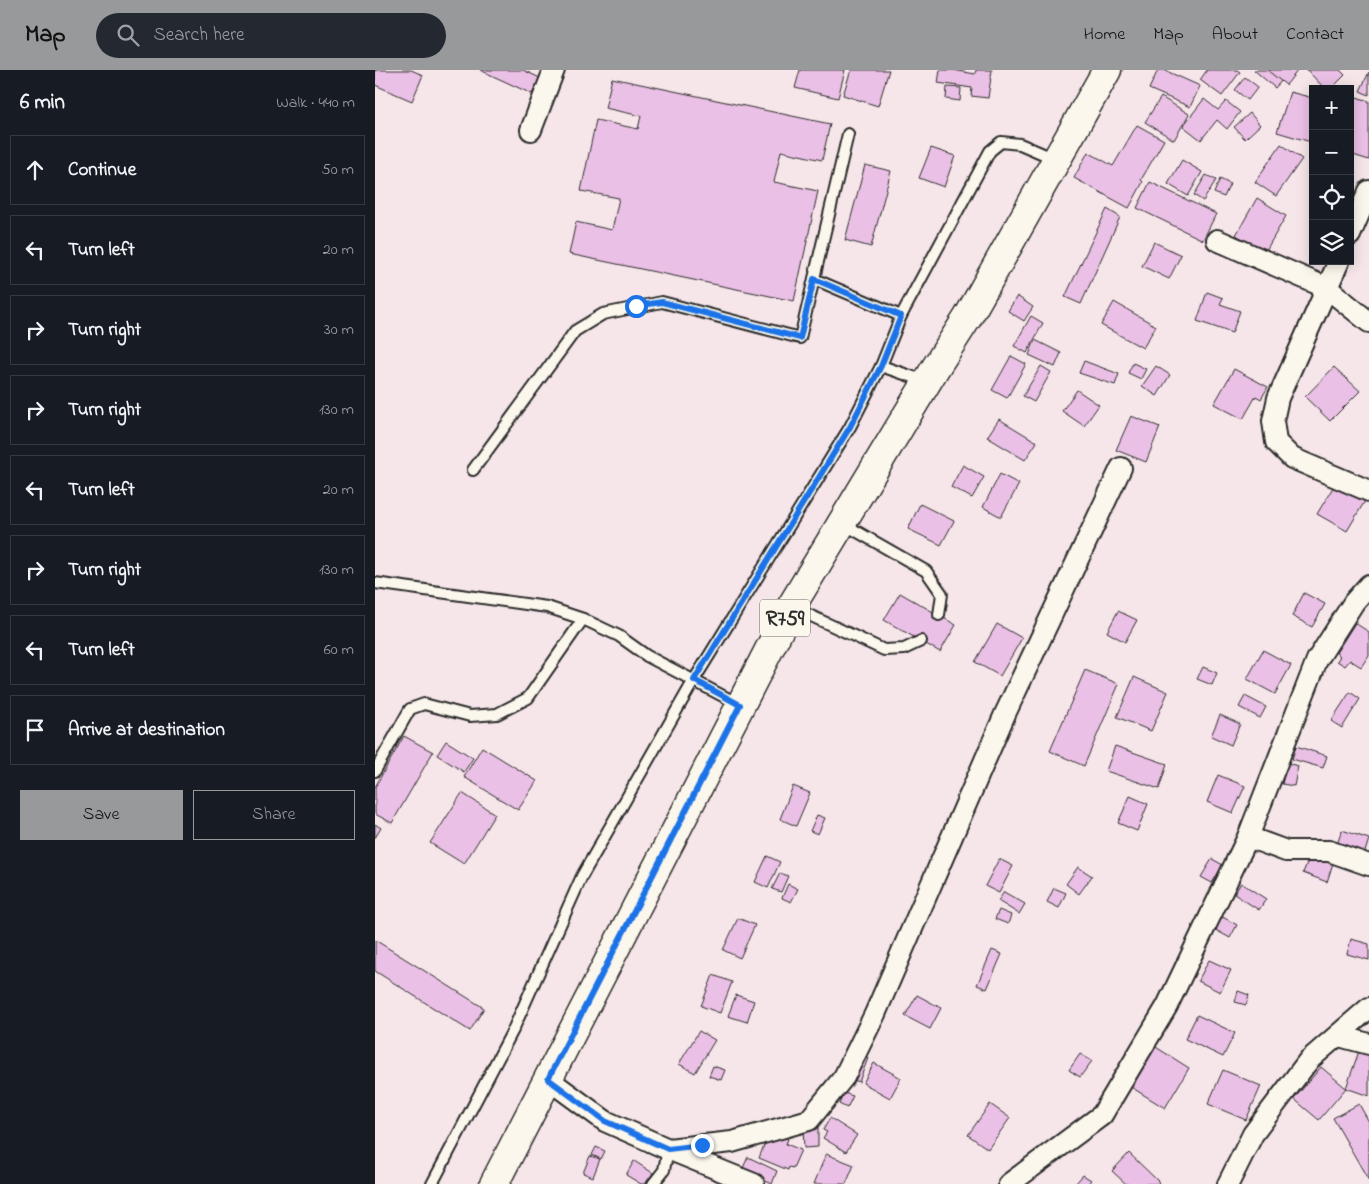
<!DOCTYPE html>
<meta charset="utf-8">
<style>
:root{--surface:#171b24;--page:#242831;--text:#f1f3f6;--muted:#9ea1a6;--line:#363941;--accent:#98999b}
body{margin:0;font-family:"Indie Flower",sans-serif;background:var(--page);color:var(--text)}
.controls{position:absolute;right:15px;top:15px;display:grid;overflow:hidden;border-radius:0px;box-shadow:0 2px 12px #0003}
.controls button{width:45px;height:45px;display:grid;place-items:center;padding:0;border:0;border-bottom:1px solid var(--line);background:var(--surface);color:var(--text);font:25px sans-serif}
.stop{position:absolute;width:15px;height:15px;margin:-11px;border:4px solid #1a73e8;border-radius:50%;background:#fff}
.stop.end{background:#1a73e8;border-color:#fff;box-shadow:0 1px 5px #0008}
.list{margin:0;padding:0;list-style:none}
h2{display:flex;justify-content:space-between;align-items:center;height:65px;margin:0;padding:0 20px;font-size:21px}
h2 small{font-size:16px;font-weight:400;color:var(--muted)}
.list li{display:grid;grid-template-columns:32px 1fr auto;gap:15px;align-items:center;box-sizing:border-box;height:70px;margin:0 10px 10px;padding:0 10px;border:1px solid var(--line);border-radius:0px}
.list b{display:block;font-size:19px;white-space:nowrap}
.list em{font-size:16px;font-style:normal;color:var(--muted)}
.actions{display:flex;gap:10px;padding:15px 20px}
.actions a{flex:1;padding:11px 0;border:1px solid var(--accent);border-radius:0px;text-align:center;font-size:18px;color:var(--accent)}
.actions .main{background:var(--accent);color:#111}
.icon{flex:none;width:28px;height:28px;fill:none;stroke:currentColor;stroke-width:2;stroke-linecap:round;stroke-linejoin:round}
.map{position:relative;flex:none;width:994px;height:1114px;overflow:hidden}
header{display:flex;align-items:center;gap:30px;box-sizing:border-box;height:70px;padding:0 25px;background:var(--accent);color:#111}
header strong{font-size:24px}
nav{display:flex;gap:28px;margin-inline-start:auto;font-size:18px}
.search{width:350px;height:45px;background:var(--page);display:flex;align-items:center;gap:12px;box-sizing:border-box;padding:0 18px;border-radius:28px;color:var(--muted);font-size:19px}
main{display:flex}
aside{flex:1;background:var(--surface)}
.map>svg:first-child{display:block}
.building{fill:#ebc0e6;stroke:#2b2b2b}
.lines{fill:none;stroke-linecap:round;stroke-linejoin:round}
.service-casing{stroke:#2b2b2b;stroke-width:14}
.minor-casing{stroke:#2b2b2b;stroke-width:24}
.primary-casing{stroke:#2b2b2b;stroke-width:31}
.service{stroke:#fbf7ec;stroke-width:10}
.minor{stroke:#fbf7ec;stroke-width:20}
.primary{stroke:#fbf7ec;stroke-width:28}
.route{stroke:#1a73e8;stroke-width:6}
.labels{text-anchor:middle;stroke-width:4;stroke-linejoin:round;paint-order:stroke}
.shield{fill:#fbf7ec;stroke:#696865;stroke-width:1}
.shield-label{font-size:21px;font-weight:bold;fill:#2b2b2b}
</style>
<header>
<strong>Map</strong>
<div class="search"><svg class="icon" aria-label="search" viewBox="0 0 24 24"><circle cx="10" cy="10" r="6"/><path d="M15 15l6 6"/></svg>Search here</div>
<nav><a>Home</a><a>Map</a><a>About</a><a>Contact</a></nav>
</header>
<main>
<aside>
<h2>6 min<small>Walk · 440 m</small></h2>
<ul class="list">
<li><svg class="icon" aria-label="ahead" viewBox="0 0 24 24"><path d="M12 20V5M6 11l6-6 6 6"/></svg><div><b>Continue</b></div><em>50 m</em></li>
<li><svg class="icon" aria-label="left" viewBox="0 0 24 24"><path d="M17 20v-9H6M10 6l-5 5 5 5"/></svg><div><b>Turn left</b></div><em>20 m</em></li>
<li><svg class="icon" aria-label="right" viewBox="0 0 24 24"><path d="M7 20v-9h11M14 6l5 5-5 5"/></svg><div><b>Turn right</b></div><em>30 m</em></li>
<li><svg class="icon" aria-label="right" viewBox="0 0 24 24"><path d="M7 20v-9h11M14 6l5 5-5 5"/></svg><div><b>Turn right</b></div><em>130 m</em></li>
<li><svg class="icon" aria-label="left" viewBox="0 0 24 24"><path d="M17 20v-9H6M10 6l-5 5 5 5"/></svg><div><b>Turn left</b></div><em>20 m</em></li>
<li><svg class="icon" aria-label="right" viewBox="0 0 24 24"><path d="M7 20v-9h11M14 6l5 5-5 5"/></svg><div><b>Turn right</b></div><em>130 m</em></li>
<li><svg class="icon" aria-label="left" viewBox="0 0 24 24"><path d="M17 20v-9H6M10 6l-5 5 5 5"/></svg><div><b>Turn left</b></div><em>60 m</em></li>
<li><svg class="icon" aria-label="arrive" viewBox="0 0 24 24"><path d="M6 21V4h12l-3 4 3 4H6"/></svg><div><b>Arrive at destination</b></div></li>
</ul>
<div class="actions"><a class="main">Save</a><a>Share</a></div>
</aside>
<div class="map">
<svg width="994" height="1114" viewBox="0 0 994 1114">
<rect width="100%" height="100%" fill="#f6e6ea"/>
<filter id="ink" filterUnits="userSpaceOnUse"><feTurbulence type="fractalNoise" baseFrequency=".02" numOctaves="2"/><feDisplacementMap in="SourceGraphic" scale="10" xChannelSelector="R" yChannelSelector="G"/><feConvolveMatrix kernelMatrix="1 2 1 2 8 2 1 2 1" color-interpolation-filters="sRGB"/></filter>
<g filter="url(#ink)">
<!-- building -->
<g class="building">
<path d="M0 0H36L48 5 37 31 0 15Z"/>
<path d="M105 0H148L165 8 157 24Z"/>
<path d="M425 0H470L463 28 420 18Z"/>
<path d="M476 0H514L503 36 468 25Z"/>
<path d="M565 0H578L600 4 601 0H617L613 28 596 26 597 18 563 13Z"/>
<path d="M783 0H789L825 16 815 37 774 19Z"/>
<path d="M832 0H862L865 2 847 26 825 10Z"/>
<path d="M879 0H897L908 9 900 18Z"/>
<path d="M892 0H923L911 15Z"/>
<path d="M932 0H965L970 5 956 19H950Z"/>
<path d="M994 2V25L985 21Z"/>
<path d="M870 7 883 17 873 30 860 20Z"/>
<path d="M237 8 455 54 447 90 406 81 399 112 443 121 419 231 194 184 201 152 237 160 244 128 206 121 221 50 263 59 266 46 230 38Z"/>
<path d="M572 17 586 18 585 31 571 29Z"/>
<path d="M915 22 938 28V66L936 72 902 62Z"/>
<path d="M975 25 994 31V90L975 84Z"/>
<path d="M786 27 814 44 799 70 770 52Z"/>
<path d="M829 29 843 40 851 31 865 42 852 59 842 50 826 70 808 56Z"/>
<path d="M875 43 885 55 870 69 859 57Z"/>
<path d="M762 55 789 70 766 110 768 112 754 138 699 108 713 82 738 96Z"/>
<path d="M906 74 927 89 901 126 880 112Z"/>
<path d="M556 78 580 86 569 117 544 108Z"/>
<path d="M807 90 827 102 813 126 793 114Z"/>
<path d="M490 95 516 101 496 177 470 170Z"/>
<path d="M831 105 841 110 828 131 819 125Z"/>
<path d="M845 109 855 114 849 127 839 123Z"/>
<path d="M775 112 841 144 828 170 762 138Z"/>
<path d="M882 128 911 146 890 182 861 165Z"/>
<path d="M732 139 745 147 706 234 690 227Z"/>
<path d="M779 172 806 185 794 209 767 196Z"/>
<path d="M832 222 848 228 845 234 865 241 857 263 822 251Z"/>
<path d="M642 226 658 237 649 251 633 241Z"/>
<path d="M739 232 781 256 768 278 726 255Z"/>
<path d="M656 246 668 253 652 283 639 276Z"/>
<path d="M660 270 686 283 680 297 654 285Z"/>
<path d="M636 286 651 294 632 328 617 320Z"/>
<path d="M709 291 744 304 740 315 704 303Z"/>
<path d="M758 293 771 299 766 309 753 303Z"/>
<path d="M666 296 676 302 659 332 648 326Z"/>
<path d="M781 296 795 305 782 326 767 316Z"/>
<path d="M959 297 985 321 955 351 930 327Z"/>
<path d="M859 299 893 317 886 329 881 326 868 349 839 334Z"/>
<path d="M702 320 724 335 709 356 687 341Z"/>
<path d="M756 346 785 357 771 392 741 380Z"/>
<path d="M624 349 662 372 650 390 612 367Z"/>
<path d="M588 395 609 407 597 428 576 417Z"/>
<path d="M625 404 644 414 626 447 608 437Z"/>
<path d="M960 414 990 431 972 461 942 444Z"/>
<path d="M545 434 579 451 566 475 533 459Z"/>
<path d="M525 523 581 555 565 582 509 550Z"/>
<path d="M929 523 950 534 937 557 917 546Z"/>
<path d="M743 541 762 550 750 572 732 562Z"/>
<path d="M980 553 994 562V585L986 597 975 590 970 596 962 591 965 586 961 583Z"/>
<path d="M622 554 647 568 625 606 600 592Z"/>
<path d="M888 580 916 595 900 624 872 609Z"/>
<path d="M828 597 842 603 837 615 822 609Z"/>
<path d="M710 600 744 614 709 696 675 681Z"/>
<path d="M759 607 793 622 776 661 742 647Z"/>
<path d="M975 622 985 629 967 658 956 651Z"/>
<path d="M870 626 891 637 885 648 864 637Z"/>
<path d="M845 645 865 654 856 675 836 666Z"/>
<path d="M29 666 58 682 17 753 0 744V717Z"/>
<path d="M71 671 98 688 89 702 62 685Z"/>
<path d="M740 676 792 694 784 719 731 701Z"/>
<path d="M921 676 952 686 948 698 917 689Z"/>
<path d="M107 677 162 711 143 740 89 707Z"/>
<path d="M912 693 923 696 919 716 907 714Z"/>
<path d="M843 705 870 716 858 743 832 732Z"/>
<path d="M418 716 435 723 421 756 405 749Z"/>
<path d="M87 723 120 744 89 794 55 773Z"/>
<path d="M755 726 773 734 762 761 743 753Z"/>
<path d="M442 745 450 748 443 764 435 761Z"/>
<path d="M0 754 6 758 0 768Z"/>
<path d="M967 760 994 769 989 785 961 777Z"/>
<path d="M935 785 958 793 952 812 928 803Z"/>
<path d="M392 786 405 792 393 818 380 812Z"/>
<path d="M624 789 638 796 624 823 610 816Z"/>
<path d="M837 789 848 795 837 813 826 807Z"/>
<path d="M703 797 717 806 704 824 691 814Z"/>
<path d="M405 803 413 806 406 822 397 819Z"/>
<path d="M866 813 891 829 884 840 859 824Z"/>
<path d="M413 814 423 819 416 832 407 828Z"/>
<path d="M679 818 691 823 684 838 672 832Z"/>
<path d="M629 822 650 834 644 844 623 831Z"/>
<path d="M624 840 636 845 633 854 620 849Z"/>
<path d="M844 845 862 855 855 868 837 858Z"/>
<path d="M363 848 380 855 365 888 348 880Z"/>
<path d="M976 869 994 874V890L972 884Z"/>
<path d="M0 870 109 938 95 961 0 901Z"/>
<path d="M617 880 627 884 612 919 602 915Z"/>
<path d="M834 890 856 900 845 922 823 911Z"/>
<path d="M338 905 357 912 345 943 326 936Z"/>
<path d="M863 921 874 925 871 935 860 932Z"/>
<path d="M361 925 379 931 372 952 353 946Z"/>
<path d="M542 925 566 938 555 959 530 946Z"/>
<path d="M822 945 860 963 848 987 810 969Z"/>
<path d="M324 961 340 970 320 1003 304 994Z"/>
<path d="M776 974 814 998 790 1038 751 1014Z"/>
<path d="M984 981 994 985V1026L971 1018Z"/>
<path d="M483 984 493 988 484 1012 474 1008Z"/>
<path d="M705 984 717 991 705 1007 694 1000Z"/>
<path d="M499 993 526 1008 515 1028 488 1013Z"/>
<path d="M338 996 350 1000 346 1010 334 1006Z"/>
<path d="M946 997 971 1018 944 1050 919 1029Z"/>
<path d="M848 1000 886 1016 871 1050 833 1034Z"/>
<path d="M469 1023 478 1026 472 1038 464 1034Z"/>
<path d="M615 1034 635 1048 613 1079 593 1065Z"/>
<path d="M984 1034 994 1052V1111L958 1048Z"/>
<path d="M455 1048 482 1065 471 1082 448 1068 452 1062 448 1060Z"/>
<path d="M428 1057H443V1077L429 1078Z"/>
<path d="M399 1063 413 1069 411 1074 426 1080 418 1098 414 1097 413 1100 384 1088 391 1070 396 1072Z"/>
<path d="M221 1077 230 1081 226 1089 217 1085Z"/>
<path d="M754 1083 784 1112 782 1114H751L737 1101Z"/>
<path d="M451 1084 479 1095 471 1114H439Z"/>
<path d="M215 1086 225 1089 218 1107 208 1103Z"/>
<path d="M373 1087 402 1101 397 1114 367 1100Z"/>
<path d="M259 1091 278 1103 270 1114H266L251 1105Z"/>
<path d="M708 1105 716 1110 713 1114H700Z"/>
</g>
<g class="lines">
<defs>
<g id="service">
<path d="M439 209 526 246"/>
<path d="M506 296 550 311"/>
<path d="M98 400 200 261 228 244 287 232 425 268 473 64"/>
<path d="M467 453 551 501 567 524 564 545"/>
<path d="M0 513 172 537 208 549 244 566 272 586 365 635"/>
<path d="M417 537 509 580 529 579 546 571"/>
<path d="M0 701 35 639 49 634 95 646 122 644 153 628 208 549"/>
<path d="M57 1114 138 960 207 806 319 610 475 357 506 296 526 246 615 81 626 72 645 74 680 89"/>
<path d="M278 1114 289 1100 293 1079"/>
</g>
<g id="minor">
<path d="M156 60 179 0"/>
<path d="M975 165 994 121"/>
<path d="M842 170 952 218 994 252"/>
<path d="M964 191 903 328 898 351 901 372 917 388 994 421"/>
<path d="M873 767 911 781H954L994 795"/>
<path d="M964 966 994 974"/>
<path d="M173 1009 230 1051 293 1079 379 1114"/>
<path d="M293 1079 357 1072 434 1050 469 1007 500 944 630 644 746 398"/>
<path d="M634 1114 727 1045 792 936 873 767 942 590 979 532 994 515"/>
<path d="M853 1114 878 1064 934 990 994 938"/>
</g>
<path id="primary" d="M119 1114 416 537 561 297 593 247 732 0"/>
</defs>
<!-- service casing -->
<use href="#service" class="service-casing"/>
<!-- minor casing -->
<use href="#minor" class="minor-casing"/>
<!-- primary casing -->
<use href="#primary" class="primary-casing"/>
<!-- service -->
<use href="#service" class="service"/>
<!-- minor -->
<use href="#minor" class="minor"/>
<!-- primary -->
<use href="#primary" class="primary"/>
</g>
</g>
<g class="lines" filter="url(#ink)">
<!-- route -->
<path class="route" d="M261 236 287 232 425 268 439 209 526 246 506 296 475 357 319 610 365 635 173 1009 230 1051 293 1079 327 1075"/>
</g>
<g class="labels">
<!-- shield labels -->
<rect class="shield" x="385" y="529.5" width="50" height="37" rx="4"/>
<g class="shield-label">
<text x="410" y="555">R759</text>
</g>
</g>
</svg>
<div class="controls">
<button>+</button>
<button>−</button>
<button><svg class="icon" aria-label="locate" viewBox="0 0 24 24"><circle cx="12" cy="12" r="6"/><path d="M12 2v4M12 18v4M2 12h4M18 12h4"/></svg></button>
<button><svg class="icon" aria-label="layers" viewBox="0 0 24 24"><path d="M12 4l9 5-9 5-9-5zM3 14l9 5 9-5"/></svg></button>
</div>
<div class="stop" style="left:261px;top:236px"></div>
<div class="stop end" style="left:327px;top:1075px"></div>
</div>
</main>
